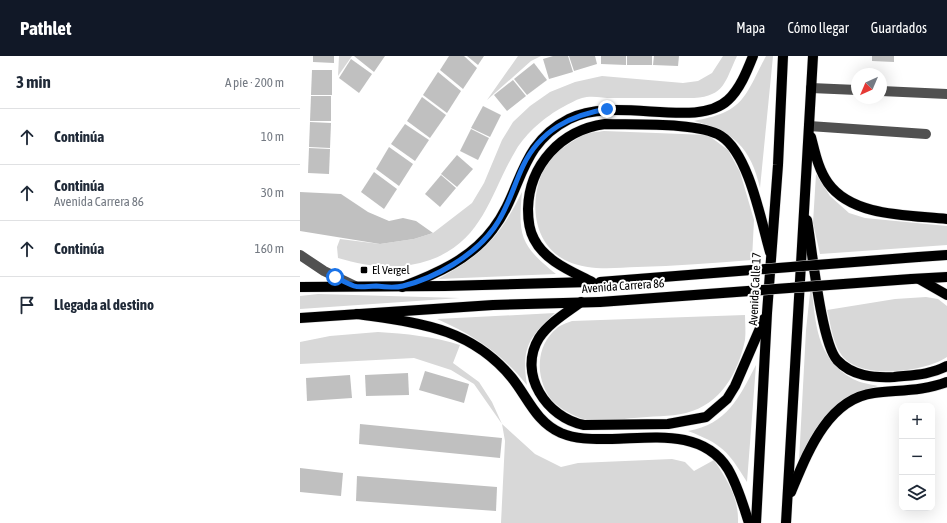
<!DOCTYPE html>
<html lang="es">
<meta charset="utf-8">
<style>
:root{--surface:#fff;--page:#f6f6f7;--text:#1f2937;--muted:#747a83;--line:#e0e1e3;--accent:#111827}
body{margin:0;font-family:"Asap Condensed",sans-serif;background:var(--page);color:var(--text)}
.controls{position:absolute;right:12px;bottom:12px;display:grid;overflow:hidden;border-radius:8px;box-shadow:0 4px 16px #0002}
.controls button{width:36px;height:36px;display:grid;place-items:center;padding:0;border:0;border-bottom:1px solid var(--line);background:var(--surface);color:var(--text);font:20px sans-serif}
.compass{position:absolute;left:551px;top:12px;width:36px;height:36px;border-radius:50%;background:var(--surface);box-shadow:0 4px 16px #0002;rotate:224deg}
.stop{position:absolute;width:12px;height:12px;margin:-9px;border:3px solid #1a73e8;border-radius:50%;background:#fff}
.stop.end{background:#1a73e8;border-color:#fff;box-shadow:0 1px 4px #0008}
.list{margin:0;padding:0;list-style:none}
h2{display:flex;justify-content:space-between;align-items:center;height:52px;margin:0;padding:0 16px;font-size:17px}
h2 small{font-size:13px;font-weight:400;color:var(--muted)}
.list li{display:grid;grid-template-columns:26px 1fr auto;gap:12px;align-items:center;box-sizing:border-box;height:56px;padding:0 16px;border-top:1px solid var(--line)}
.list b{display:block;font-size:15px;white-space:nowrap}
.list p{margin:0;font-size:13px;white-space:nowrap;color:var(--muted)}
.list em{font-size:13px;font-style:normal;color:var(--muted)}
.icon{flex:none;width:22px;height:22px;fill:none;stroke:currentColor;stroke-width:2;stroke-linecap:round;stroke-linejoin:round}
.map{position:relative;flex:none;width:647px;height:467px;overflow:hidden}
header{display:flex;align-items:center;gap:24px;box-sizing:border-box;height:56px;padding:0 20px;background:var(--accent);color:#fff}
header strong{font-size:19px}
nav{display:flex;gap:22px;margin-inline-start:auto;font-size:14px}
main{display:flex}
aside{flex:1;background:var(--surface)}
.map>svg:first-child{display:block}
.green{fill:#d8d8d8}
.building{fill:#c0c0c0}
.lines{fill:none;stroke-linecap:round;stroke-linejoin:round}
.major-casing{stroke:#dbdbdb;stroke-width:11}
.minor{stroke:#515151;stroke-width:10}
.major{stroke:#000;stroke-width:10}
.major-bridge-casing{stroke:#dbdbdb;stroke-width:11;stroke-linecap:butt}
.major-bridge{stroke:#000;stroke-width:10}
.route{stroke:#1a73e8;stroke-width:5}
.poi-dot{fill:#000;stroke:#fff;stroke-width:1.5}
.labels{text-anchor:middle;stroke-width:4;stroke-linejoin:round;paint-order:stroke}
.poi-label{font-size:12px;fill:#000;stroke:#fff;text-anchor:start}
.street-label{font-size:12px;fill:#000;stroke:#fff}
</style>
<header>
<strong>Pathlet</strong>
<nav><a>Mapa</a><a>Cómo llegar</a><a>Guardados</a></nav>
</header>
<main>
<aside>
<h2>3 min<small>A pie · 200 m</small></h2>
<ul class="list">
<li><svg class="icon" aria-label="ahead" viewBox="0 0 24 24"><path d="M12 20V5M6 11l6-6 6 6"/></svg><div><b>Continúa</b></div><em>10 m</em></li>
<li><svg class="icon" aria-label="ahead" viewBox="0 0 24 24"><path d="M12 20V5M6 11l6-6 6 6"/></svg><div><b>Continúa</b><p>Avenida Carrera 86</p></div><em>30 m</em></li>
<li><svg class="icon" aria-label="ahead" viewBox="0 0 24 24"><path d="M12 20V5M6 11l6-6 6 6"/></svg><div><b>Continúa</b></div><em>160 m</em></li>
<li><svg class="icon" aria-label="arrive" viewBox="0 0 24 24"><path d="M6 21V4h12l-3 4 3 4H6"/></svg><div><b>Llegada al destino</b></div></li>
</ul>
</aside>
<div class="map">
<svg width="647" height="467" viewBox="0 0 647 467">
<rect width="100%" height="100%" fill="#fff"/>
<!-- green -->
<g class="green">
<path d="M39 0H52L38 20Z"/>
<path d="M218 0H241L231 5 187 44Z"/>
<path d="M423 0H437C425 25 425 40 394 42 367 42 339 42 312 42 303 42 291 39 282 42 275 44 269 48 263 51 246 60 226 77 216 94 190 137 184 185 130 204 99 215 68 211 38 202L37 191 40 183 80 188 114 183 133 177 172 147 184 127 202 84 213 66 230 50 250 36 275 26 302 20 383 27 398 25 412 17Z"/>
<path d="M466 0H473L460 132C451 92 433 75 394 65 444 56 444 42 466 0Z"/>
<path d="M304 75 408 79 428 94 440 116 454 164 452 204C414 207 375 210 337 211 314 212 288 215 267 205 229 187 228 136 249 104 255 96 274 84 283 79 289 76 298 76 304 75Z"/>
<path d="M516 118 530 140 549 157 565 162 647 170V189L520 198 513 167Z"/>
<path d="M222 136C218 180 220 189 256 218L138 223C183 198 199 182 222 136Z"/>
<path d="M511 228C516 266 515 302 553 323 560 327 570 328 578 330 530 344 521 363 499 405L506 274Z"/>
<path d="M18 238 160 242 0 253V240Z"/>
<path d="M626 241 638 243 647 250V301C625 316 565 323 545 303 533 291 531 269 527 254L595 243Z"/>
<path d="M255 257C229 281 221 292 227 329 201 297 175 280 137 263Z"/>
<path d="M445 259C445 267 446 276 445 284 438 317 421 348 386 357 370 361 351 360 334 362 320 363 293 368 280 362 270 358 257 351 250 342 235 320 236 290 256 273 260 269 267 267 272 265Z"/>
<path d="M78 276C106 278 133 280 160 289L153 307 179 326 192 346 202 368 235 398 261 411 278 407 372 403 385 406 394 415 414 404C427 424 439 441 438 467H201L205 385 202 368 174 328 151 314 114 302 0 308V286L30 280Z"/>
<path d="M456 309 447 426C428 395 422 388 388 375 427 368 439 342 456 309Z"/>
</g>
<!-- building -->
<g class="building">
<path d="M13 0H34V7L13 6Z"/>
<path d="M54 0H85L74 16Z"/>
<path d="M149 0H164L177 12 163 33 140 14Z"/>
<path d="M167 0H184L178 9Z"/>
<path d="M253 0H268L273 16 249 23 243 3Z"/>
<path d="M269 0H295L297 8 274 15Z"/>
<path d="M301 0H326V9L301 8Z"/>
<rect x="327" y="0" width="25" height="9"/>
<path d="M354 0H379L378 10 353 9Z"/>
<path d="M572 0H594V6L572 5Z"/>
<path d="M51 3 72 18 59 37 39 22Z"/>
<path d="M234 7 247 24 227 39 214 23Z"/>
<path d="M12 14H32V39H11Z"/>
<path d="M138 16 161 35 147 57 123 39Z"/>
<path d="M213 24 226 40 207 55 194 39Z"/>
<path d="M11 40H31V65H10Z"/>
<path d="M122 41 146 59 130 82 107 65Z"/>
<path d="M183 50 201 59 190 81 171 72Z"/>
<path d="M10 66 31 67 30 92 9 91Z"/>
<path d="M105 68 129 84 115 105 91 88Z"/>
<path d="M171 73 189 82 178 104 160 95Z"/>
<path d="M89 91 113 108 99 130 76 113Z"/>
<path d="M9 92 30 93 29 118 8 117Z"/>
<path d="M157 99 173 113 157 131 141 118Z"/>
<path d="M74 116 97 133 84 153 61 136Z"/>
<path d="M141 119 156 132 140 151 125 138Z"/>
<path d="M0 136 41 138 68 156 89 165 103 162 116 165 133 177 114 183 80 188 0 175Z"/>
<path d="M125 315 169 328 164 347 119 334Z"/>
<path d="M108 317 109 339 66 340 65 319Z"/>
<path d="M50 319 52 342 7 345 6 322Z"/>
<path d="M60 368 202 382 200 402 59 388Z"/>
<path d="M0 412 43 417 41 440 0 436Z"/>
<path d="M57 420 197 431 196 455 56 445Z"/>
</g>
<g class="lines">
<defs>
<g id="major">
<path d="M511 81C515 96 518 113 528 127 552 161 609 159 647 163"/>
<path d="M507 164C512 192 521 286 537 304 552 320 573 322 594 321 612 319 630 319 647 310"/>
<path d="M618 201 647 199"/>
<path d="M611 223 647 221"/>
<path d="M619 223 647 239"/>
<path d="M292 226C271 215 245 205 234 183 229 174 228 163 228 153 229 109 261 74 305 68 333 69 399 66 421 80 449 98 461 165 470 196"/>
<path d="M0 231 145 230 290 226"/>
<path d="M102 231C136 218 171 203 193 173 223 134 218 89 269 63 316 39 396 74 428 44 440 33 447 15 453 0"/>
<path d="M281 246C266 257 249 267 239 282 217 318 247 362 284 369L368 368 406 361 427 343 435 330 464 263"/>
<path d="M57 258C118 267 170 271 212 322 228 342 236 366 261 377 278 384 295 383 312 383 353 382 403 373 428 413 438 430 443 449 449 467"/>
<path d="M0 262 193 249 300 246"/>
<path d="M491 436C507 398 527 343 574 337 598 334 624 335 647 326"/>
<path d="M456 467 467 257 478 109 483 0"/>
<path d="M486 467 513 0"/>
</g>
</defs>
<!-- major casing -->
<use href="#major" class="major-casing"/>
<!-- minor -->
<g class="minor">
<path d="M511 32 557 34"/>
<path d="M581 35 647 38"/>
<path d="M509 70 626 78"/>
<path d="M0 199 24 215 55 230"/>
</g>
<!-- major -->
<use href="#major" class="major"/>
<defs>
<g id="major-bridge">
<path d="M300 226 618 201"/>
<path d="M300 246 611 223"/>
</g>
</defs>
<!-- major-bridge casing -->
<use href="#major-bridge" class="major-bridge-casing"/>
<!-- major-bridge -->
<use href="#major-bridge" class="major-bridge"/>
</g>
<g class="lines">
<!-- route -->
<path class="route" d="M35 221C41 224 48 228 54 230 60 232 69 230 76 230 84 231 95 232 103 230 135 222 174 200 194 172 208 153 213 131 223 110 240 74 271 59 307 53"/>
</g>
<!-- markers -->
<rect class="poi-dot" x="60" y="210" width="8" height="8" rx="2"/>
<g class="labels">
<!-- poi labels -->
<g class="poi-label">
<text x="72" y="218">El Vergel</text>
</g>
<!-- street labels -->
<g class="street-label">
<text transform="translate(323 230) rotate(-4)" y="4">Avenida Carrera 86</text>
<text transform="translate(455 233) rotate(-87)" y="4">Avenida Calle 17</text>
</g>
</g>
</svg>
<div class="controls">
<button>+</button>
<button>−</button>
<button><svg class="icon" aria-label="layers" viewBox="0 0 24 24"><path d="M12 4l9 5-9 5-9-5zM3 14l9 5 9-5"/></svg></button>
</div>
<svg class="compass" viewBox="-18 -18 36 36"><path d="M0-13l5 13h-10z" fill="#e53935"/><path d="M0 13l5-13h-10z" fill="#747a83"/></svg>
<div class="stop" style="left:35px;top:221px"></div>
<div class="stop end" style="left:307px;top:53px"></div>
</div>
</main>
